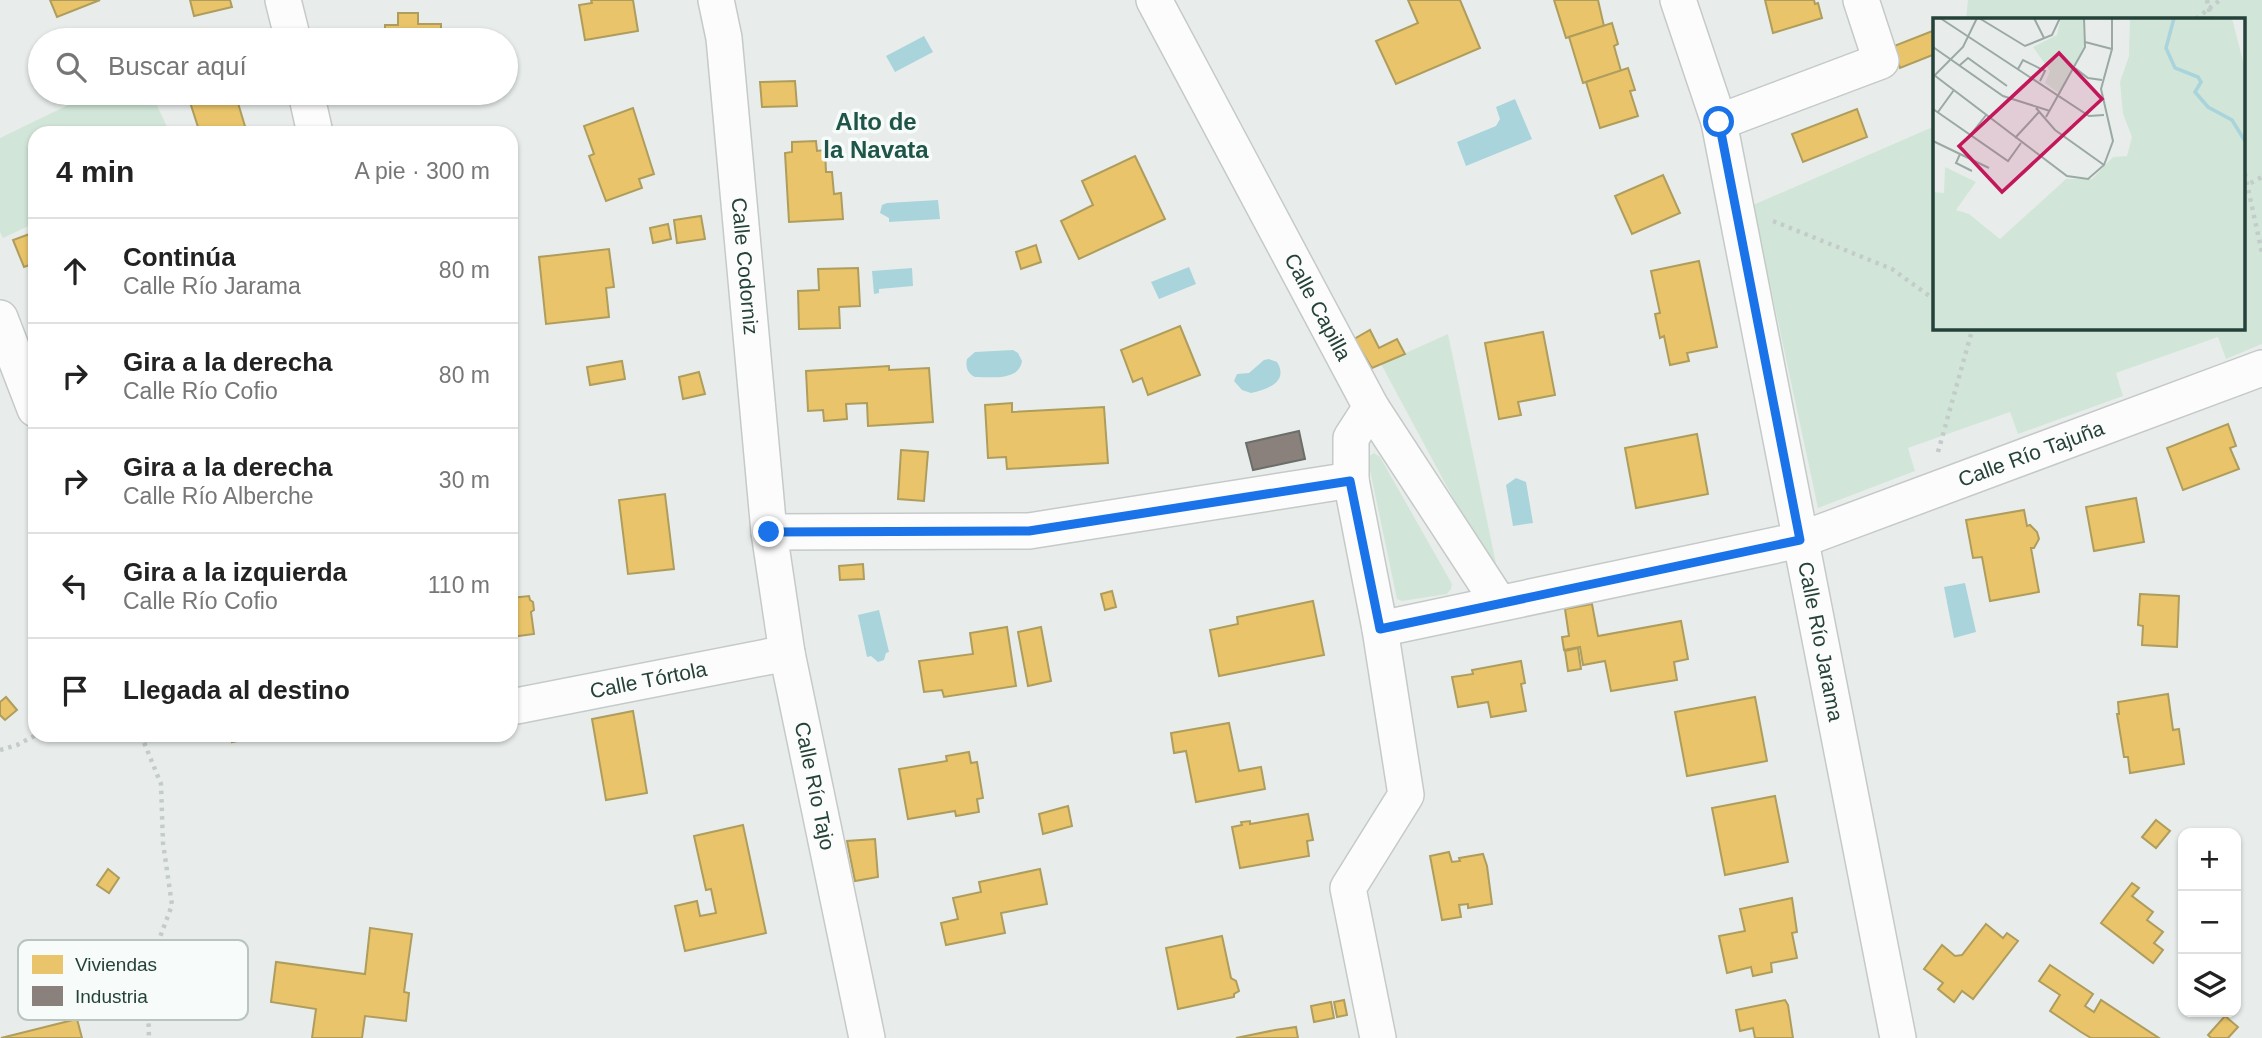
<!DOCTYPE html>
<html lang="es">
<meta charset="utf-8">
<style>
:root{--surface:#fff;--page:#f2f2f2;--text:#222;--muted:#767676;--line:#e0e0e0}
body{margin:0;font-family:Helvetica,sans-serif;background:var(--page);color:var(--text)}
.controls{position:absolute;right:21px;bottom:21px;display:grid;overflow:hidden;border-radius:14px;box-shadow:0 2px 5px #0004}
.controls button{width:63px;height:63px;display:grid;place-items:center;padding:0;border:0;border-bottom:2px solid var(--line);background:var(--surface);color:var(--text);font:35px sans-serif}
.stop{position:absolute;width:21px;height:21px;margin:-16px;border:5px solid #1a73e8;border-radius:50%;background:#fff}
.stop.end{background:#1a73e8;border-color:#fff;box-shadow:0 2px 7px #0008}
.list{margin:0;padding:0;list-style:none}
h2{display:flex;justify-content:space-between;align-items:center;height:91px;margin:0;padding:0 28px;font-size:30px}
h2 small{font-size:23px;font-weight:400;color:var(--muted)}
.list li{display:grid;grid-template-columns:46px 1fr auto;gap:21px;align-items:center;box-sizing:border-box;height:105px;padding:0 28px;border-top:2px solid var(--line)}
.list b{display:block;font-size:26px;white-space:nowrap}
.list p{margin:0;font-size:23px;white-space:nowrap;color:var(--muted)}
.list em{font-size:23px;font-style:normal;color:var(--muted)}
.icon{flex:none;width:38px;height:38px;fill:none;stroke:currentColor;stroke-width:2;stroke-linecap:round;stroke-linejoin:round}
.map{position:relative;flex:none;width:2262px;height:1038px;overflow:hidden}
.search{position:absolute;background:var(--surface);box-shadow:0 2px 5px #0004;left:28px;top:28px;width:490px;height:77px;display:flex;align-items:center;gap:18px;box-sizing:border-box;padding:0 24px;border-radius:38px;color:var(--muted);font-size:26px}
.panel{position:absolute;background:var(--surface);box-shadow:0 2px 5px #0004;left:28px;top:126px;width:490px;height:616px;border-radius:21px}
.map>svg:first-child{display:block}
.green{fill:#d1e6d8}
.water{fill:#a9d4db}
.homes{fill:#e9c46a;stroke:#ae9d5c;stroke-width:2}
.industry{fill:#8a817c;stroke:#6b6e68;stroke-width:2}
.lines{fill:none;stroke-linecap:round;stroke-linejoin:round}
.minor-casing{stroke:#c5cac8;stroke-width:38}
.path{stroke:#c3ccca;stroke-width:4.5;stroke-dasharray:3.5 5;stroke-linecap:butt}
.minor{stroke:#fcfcfc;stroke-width:35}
.route{stroke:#1a73e8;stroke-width:9}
.labels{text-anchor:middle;stroke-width:7;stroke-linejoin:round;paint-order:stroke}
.street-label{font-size:21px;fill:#24423a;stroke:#f7fbf9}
.quarter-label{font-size:24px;font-weight:bold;fill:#1f5548;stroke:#f7fbf9}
.inset-river{fill:none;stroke:#a9d4db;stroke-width:3.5}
.inset-road{fill:none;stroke:#9aa9a4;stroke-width:2}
.view{fill:#c2185b;fill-opacity:0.15;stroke:#c2185b;stroke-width:3.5}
.inset-edge{fill:none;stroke:#24423a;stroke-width:3.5}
.key{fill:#f7fbf9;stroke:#b8c4c0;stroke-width:2}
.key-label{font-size:19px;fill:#24423a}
</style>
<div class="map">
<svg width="2262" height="1038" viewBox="0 0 2262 1038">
<rect width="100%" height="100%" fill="#e8edeb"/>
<!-- green -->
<g class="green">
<path d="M1968 0H2262V344L2226 359 2218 337 2116 373 2123 396 2018 434 2010 412 1908 448 1915 471 1818 508 1753 205 1935 126V327H2243V19H1966Z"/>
<path d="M93 93H151L170 133H35V223L3 238 0 232V138Z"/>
<path d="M1448 334 1499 578 1494 574 1381 364Z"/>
<path d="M1374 453 1380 457 1452 584 1451 589 1447 594 1402 601 1397 599 1368 461V457Z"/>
</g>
<!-- water -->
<g class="water">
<path d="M924 36 933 52 895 72 886 56Z"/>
<path d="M1515 99 1532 139 1466 166 1457 142 1496 126 1500 119 1496 107Z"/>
<path d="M938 200 940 219 889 222V218L880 213 882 205 887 203Z"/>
<path d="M1189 267 1196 284 1159 299 1151 282Z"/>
<path d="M912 268 913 286 879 289V293L874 294 872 271Z"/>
<path d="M1013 350 1018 353 1022 361C1019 381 992 377 975 377 968 374 965 367 967 359L975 352Z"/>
<path d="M1269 359 1277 362C1289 381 1268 390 1251 393L1242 390 1234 381 1237 374 1249 373 1264 360Z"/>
<path d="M1516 478 1526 482 1533 523 1513 526 1506 485Z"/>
<path d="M1965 583 1976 632 1954 638 1944 587Z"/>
<path d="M879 610 889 652 886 653 884 660 878 662 871 656 867 657 858 615Z"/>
</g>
<!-- homes -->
<g class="homes">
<path d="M50 0H100L57 17Z"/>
<path d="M190 0H230L232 7 194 16Z"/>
<path d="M591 0H633L638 31 585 40 579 5 592 3Z"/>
<path d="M1408 0H1460L1480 48 1396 84 1376 41 1418 23Z"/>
<path d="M1554 0H1598L1604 26 1566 38Z"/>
<path d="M1765 0H1814L1815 4 1818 3 1822 18 1773 33Z"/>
<path d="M398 13H418V24H441V40H385V25H398Z"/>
<path d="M1612 23 1618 44 1614 46 1621 71 1583 83 1569 37Z"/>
<path d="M1935 30V54L1900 68 1894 46Z"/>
<path d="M1628 68 1635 90 1630 91 1638 116 1600 128 1586 82Z"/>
<path d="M795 81 797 106 762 107 760 82Z"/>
<path d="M187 93H235L247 133H200Z"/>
<path d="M633 108 654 174 639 179 642 188 606 201 589 156 594 154 584 126Z"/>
<path d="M1857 109 1867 137 1803 162 1792 134Z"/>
<path d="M816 141 817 151 825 150 826 172H832L834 194 841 193 843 219 789 222 785 153 792 152V142Z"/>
<path d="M1135 156 1165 219 1079 259 1061 221 1093 205 1082 181Z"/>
<path d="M1663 175 1680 213 1632 234 1615 196Z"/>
<path d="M701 216 705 239 677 243 674 220Z"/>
<path d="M668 224 671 239 653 243 650 228Z"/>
<path d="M35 232V263L24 267 13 240Z"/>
<path d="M1036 245 1041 262 1021 269 1016 252Z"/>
<path d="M609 249 614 287 606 288 609 317 546 324 539 257Z"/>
<path d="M1699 261 1717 347 1687 353 1689 361 1670 365 1664 336 1660 338 1655 314 1660 313 1651 271Z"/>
<path d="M858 268 860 306 839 307 840 328 799 329 798 291 819 290 818 269Z"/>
<path d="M1180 326 1200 375 1148 395 1142 378 1133 382 1121 350Z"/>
<path d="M1370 330 1379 348 1397 339 1405 354 1372 368 1354 339Z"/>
<path d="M1543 332 1555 395 1518 402 1521 415 1499 419 1485 343Z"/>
<path d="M622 361 625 379 590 385 587 367Z"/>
<path d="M889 366V370L929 368 933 422 868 426 867 403 846 404 847 419 824 421 823 410 808 411 806 371Z"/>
<path d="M699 372 705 394 683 399 679 377Z"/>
<path d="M1012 403V412L1104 407 1108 463 1007 469 1006 457 988 458 985 405Z"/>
<path d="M2228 424 2236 446 2230 448 2239 469 2183 490 2167 448Z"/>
<path d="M1697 434 1708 494 1636 508 1625 448Z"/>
<path d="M901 450 928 452 924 501 898 499Z"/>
<path d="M665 494 674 569 628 574 619 500Z"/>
<path d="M2136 498 2144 542 2094 551 2086 507Z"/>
<path d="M2024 510 2027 526 2030 525 2037 532 2039 539 2034 548H2031L2039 592 1990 601 1982 557 1973 558 1966 520Z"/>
<path d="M863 564 864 579 840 580 839 566Z"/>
<path d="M1112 591 1116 607 1105 610 1101 594Z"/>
<path d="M2140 594 2179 596 2177 647 2142 645 2143 626 2138 625Z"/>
<path d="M529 596 530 600 533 602 534 610 531 612 534 634 511 637V598Z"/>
<path d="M1313 601 1324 655 1219 676 1210 630 1238 624 1237 617Z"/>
<path d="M1592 604 1598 636 1681 621 1688 659 1674 662 1677 680 1611 691 1605 661 1583 665 1580 647 1564 650 1562 637 1569 636 1565 609Z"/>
<path d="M1007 627 1016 686 944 697 942 690 924 692 919 661 973 654 970 633Z"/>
<path d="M1041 627 1051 681 1028 686 1018 632Z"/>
<path d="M1578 648 1581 669 1568 671 1565 651Z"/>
<path d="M1521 661 1525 683 1521 684 1526 711 1491 717 1488 702 1458 707 1452 677 1473 674 1472 670Z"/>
<path d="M2168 694 2173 730 2179 729 2184 764 2130 773 2128 757H2124L2117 714H2119L2118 702Z"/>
<path d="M6 697 17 710 5 720 0 715V702Z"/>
<path d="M1755 697 1767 761 1687 776 1675 712Z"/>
<path d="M633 711 647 793 606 800 592 719Z"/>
<path d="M1229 723 1239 771 1261 767 1265 789 1196 802 1186 751 1174 753 1171 733Z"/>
<path d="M231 735H268L232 742Z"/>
<path d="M969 752 971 763 977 762 983 798 977 799 979 812 956 816 955 811 908 819 899 769 947 761 946 756Z"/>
<path d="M1775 796 1788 862 1725 875 1712 808Z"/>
<path d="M1068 806 1072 826 1043 834 1039 814Z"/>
<path d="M1308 814 1313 840 1307 841 1309 856 1240 868 1232 827 1242 825 1241 822 1250 821V824Z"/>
<path d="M2156 820 2170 831 2156 848 2142 837Z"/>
<path d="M743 825 766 933 685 951 675 906 697 901 700 916 716 913 711 889 706 890 694 836Z"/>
<path d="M875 839 878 877 855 881 847 841Z"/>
<path d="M1449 852 1452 862 1460 861 1459 858 1483 854 1487 866 1492 904 1468 908V904L1459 905 1461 917 1442 920 1430 856Z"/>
<path d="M108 869 119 878 109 893 97 885Z"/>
<path d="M1040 869 1047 904 1001 913 1005 933 946 945 941 923 958 919 953 898 981 892 979 882Z"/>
<path d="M2132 883 2139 888 2132 896 2153 912 2147 920 2163 932 2154 943 2163 950 2153 963 2101 923Z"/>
<path d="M1792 898 1797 932 1792 933 1797 958 1771 963 1772 972 1753 976 1751 967 1727 973 1719 936 1745 931 1740 909Z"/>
<path d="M1986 924 2003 938 2007 933 2018 941 1973 999 1962 991 1954 1002 1938 989 1943 983 1924 969 1942 945 1955 956 1962 955Z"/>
<path d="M370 928 412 934 404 992 409 993 406 1021 365 1016 362 1038H312L316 1009 271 1002 276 962 365 974Z"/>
<path d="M1222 936 1231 978 1236 981 1239 991 1234 994V997L1178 1009 1166 948Z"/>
<path d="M2050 965 2093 994 2085 1006 2094 1012 2101 1000 2159 1038H2091L2081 1032 2050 1011 2060 995 2039 981Z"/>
<path d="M1344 1000 1347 1015 1337 1017 1334 1002Z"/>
<path d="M1785 1000 1788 1005 1793 1038H1755L1753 1028 1740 1031 1736 1010Z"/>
<path d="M1331 1002 1334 1018 1314 1022 1311 1006Z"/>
<path d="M2225 1016 2238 1027 2228 1038H2211L2208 1035Z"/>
<path d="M77 1019 82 1038H1Z"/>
<path d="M1296 1027 1298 1038H1236L1275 1030Z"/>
</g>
<!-- industry -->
<path class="industry" d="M1299 431 1305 459 1253 470 1246 443Z"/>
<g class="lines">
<defs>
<g id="minor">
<path d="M283 0 293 40"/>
<path id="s1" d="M716 0 724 38 769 532 787 653 867 1038"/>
<path id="s2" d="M1154 0 1371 407 1499 603"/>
<path id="s3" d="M1678 0 1719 122 1898 1038"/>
<path d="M306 93 315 133"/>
<path d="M1719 122 1881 61 1861 0"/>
<path d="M0 318 35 409"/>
<path d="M1371 407 1351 438V480L1380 629 1406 795 1348 888 1378 1038"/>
<path d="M769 532 1029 531 1351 480"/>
<path id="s4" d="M1380 629 1800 540 2262 368"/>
<path id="s5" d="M511 707 787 653"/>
</g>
</defs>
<!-- minor casing -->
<use href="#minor" class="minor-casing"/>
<!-- path -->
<g class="path">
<path d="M2207 0 2211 19"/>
<path d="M2196 19 2220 0"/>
<path d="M2243 165 2262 253"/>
<path d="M2243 187 2262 177"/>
<path d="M1773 221 1892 269 1935 300"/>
<path d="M1938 452 1973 327"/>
<path d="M141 735 161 784 163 843 172 905 147 972 149 1038"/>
<path d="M0 750 17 745 36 735"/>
</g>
<!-- minor -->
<use href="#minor" class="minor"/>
</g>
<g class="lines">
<!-- route -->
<path class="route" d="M769 532 1029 531 1350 481 1380 629 1800 540 1719 122"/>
</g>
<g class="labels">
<!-- street labels -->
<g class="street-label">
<text dy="7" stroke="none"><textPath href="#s1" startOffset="268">Calle Codorniz</textPath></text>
<text dy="7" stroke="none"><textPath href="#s2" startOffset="348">Calle Capilla</textPath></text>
<text dy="7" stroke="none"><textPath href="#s4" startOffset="676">Calle Río Tajuña</textPath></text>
<text dy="7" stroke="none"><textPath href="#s3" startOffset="658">Calle Río Jarama</textPath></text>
<text dy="7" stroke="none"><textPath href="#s5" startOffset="140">Calle Tórtola</textPath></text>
<text dy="7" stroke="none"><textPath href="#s1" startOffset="793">Calle Río Tajo</textPath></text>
</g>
<!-- quarter labels -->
<g class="quarter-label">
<text x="876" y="130">Alto de<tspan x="876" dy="28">la Navata</tspan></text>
</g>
</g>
<!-- overview -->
<g transform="translate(1933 18)">
<rect width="312" height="312" fill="#e8edeb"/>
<path d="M128 0H150L151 28 127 76 112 65 117 53 100 29 124 17ZM197 0H299L312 51 311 311H0V174L11 175 12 149 43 164 23 192 36 196 67 221 133 161H159L180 139 194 138 199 119 190 96 187 64 196 38Z" fill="#d1e6d8"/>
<path class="inset-river" d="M241 0 233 30 242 50 265 59 268 64 262 74 275 89 299 102 312 123"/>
<path class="inset-road" d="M7 0 156 98 171 97M46 0 92 28 119 17 127 0M101 0 111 20M152 24 179 31M0 29 70 78 117 93M27 47 35 40 74 68M142 50 155 60 169 62M85 51 90 42 112 53 107 63M1 57 134 158 155 161 171 147 180 123 168 71 179 31V0M2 57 30 29 44 0M103 90 122 112 171 147M0 91 75 143 88 125M5 94 21 72M113 99 152 29 151 0M38 116 54 96M82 120 106 94M0 123 56 150M27 136 23 145 39 153"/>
<path class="view" d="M126 35 169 81 69 174 26 128Z"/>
<rect width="312" height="312" class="inset-edge"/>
</g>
<!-- legend -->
<rect x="18" y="940" width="230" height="80" rx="10" class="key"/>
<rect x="32" y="955" width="31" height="19" fill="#e9c46a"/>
<rect x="32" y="986" width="31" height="20" fill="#8a817c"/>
<g class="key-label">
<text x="75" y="971">Viviendas</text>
<text x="75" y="1003">Industria</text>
</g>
</svg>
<div class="controls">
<button>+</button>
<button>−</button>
<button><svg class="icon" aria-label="layers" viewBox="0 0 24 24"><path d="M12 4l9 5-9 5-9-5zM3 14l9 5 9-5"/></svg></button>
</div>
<div class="stop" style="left:1719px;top:122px"></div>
<div class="stop end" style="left:769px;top:532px"></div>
<div class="search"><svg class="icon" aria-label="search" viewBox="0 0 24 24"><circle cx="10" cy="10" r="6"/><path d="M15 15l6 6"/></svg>Buscar aquí</div>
<section class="panel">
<h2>4 min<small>A pie · 300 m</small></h2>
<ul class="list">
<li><svg class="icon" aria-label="ahead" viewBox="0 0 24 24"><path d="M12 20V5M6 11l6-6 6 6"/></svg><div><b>Continúa</b><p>Calle Río Jarama</p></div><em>80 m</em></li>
<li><svg class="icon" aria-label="right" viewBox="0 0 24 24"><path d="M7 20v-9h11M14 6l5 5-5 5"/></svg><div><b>Gira a la derecha</b><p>Calle Río Cofio</p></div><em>80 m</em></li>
<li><svg class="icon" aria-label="right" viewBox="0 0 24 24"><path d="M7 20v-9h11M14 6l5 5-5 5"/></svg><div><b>Gira a la derecha</b><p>Calle Río Alberche</p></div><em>30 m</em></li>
<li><svg class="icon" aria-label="left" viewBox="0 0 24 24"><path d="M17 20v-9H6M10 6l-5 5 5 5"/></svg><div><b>Gira a la izquierda</b><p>Calle Río Cofio</p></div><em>110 m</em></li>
<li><svg class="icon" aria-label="arrive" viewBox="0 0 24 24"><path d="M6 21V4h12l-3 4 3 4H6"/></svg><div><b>Llegada al destino</b></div></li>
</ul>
</section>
</div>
